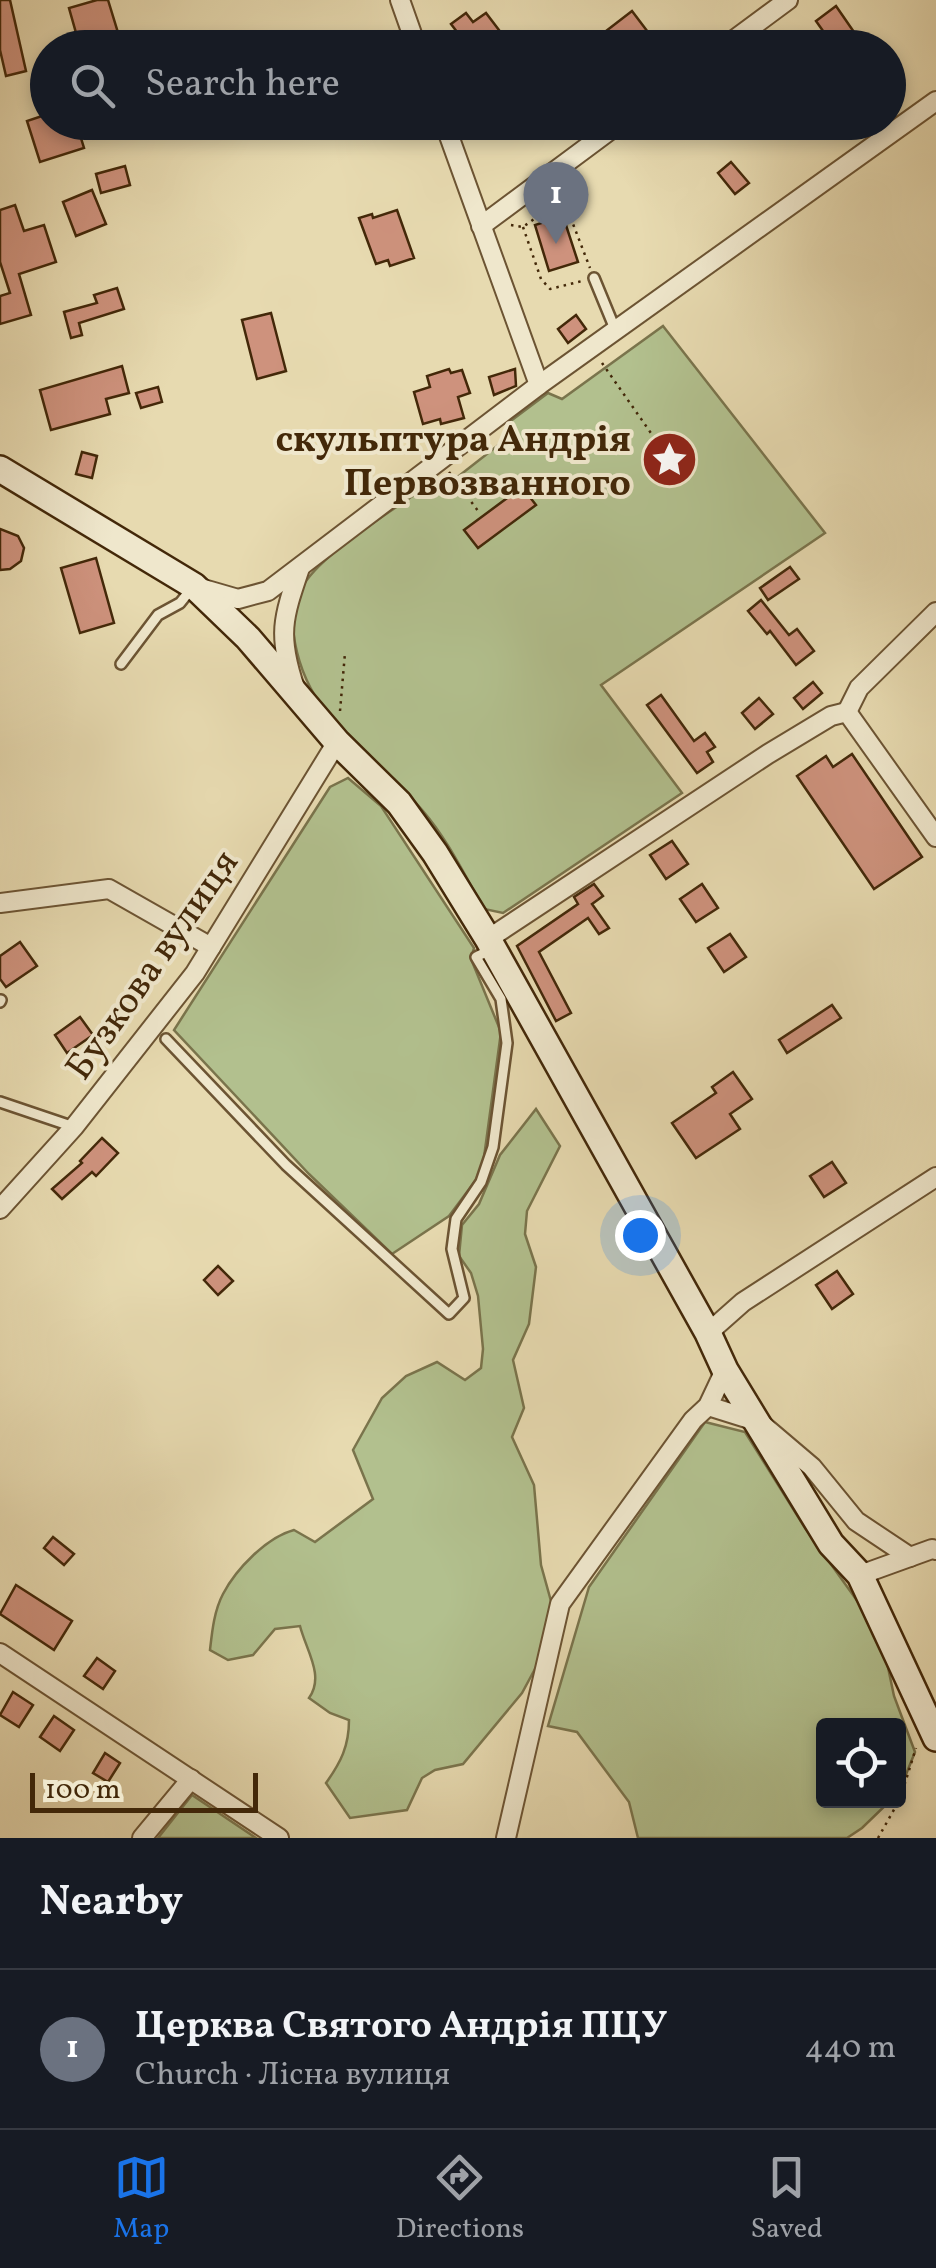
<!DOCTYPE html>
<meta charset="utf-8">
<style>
:root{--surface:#171b24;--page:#20242c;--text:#f1f3f6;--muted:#9ea1a6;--line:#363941;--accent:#1a73e8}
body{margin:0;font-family:Vollkorn,serif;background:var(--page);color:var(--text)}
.controls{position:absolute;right:30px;bottom:30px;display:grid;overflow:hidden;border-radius:10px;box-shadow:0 5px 15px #0003}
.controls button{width:90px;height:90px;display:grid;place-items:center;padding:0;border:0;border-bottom:2px solid var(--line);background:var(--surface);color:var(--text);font:50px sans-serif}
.scale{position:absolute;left:30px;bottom:25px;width:228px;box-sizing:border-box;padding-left:10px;border:5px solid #432809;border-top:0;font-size:28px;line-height:35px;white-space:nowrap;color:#432809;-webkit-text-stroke:8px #efe7cc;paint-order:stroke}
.you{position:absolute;left:640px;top:1235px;width:35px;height:35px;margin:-25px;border:8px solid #fff;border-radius:50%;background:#1a73e8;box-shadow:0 0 0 15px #1a73e833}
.badge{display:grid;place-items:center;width:65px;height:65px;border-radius:50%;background:var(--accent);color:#fff;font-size:32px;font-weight:700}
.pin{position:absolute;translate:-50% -82px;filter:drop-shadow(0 2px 5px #0008)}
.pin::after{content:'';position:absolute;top:52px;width:35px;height:30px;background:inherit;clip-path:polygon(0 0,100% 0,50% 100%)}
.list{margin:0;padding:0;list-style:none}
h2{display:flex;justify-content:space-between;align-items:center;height:130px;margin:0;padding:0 40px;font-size:42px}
h2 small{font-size:32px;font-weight:400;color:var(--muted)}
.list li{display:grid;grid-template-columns:65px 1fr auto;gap:30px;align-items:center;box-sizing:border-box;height:160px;padding:0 40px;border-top:2px solid var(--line)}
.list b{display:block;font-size:38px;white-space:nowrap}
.list p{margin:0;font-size:32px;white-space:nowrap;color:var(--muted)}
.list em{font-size:32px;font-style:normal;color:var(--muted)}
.icon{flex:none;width:55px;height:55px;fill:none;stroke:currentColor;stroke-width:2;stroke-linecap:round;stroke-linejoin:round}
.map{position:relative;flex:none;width:936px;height:1838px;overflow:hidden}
.search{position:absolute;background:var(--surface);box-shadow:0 5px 15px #0003;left:30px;right:30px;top:30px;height:110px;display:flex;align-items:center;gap:25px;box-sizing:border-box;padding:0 35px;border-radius:55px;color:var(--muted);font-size:38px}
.sheet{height:290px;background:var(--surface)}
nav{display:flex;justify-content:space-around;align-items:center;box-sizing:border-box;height:140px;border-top:2px solid var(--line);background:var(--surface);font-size:28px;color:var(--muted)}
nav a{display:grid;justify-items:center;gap:5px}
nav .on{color:var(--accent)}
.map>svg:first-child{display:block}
.green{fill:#b2c08e;stroke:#7a744c;stroke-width:2.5}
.building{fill:#ce927d;stroke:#432809;stroke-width:2.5}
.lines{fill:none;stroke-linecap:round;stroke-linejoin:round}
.lane-casing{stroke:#6c5433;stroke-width:14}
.street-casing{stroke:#6c5433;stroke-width:22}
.secondary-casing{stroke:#432809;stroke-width:30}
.path{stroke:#432809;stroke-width:2.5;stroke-dasharray:2.5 5;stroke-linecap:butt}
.lane{stroke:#efe7cc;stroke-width:9}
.street{stroke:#efe7cc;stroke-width:18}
.secondary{stroke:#efe7cc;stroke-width:25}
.labels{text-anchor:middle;stroke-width:8;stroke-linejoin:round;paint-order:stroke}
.poi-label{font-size:38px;font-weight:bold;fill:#432809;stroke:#efe7cc;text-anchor:end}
.street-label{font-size:38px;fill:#432809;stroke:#efe7cc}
</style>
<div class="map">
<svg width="936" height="1838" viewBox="0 0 936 1838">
<rect width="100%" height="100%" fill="#e7dab0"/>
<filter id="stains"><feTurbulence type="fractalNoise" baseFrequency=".002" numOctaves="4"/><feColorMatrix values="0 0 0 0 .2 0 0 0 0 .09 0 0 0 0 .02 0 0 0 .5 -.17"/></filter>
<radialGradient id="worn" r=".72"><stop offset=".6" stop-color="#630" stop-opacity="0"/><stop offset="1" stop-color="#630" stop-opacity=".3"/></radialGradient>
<!-- green -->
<g class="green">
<path d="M663 326 825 533 601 685 682 793 503 913 484 909C465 876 448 840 423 811 375 754 310 724 295 643 291 623 294 602 304 584 324 552 392 511 424 488L437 493 510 436 508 423 548 393 562 399Z"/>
<path d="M348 778 381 806 474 948 471 959 501 1032 482 1172 449 1216 392 1254 309 1174 174 1030 330 787Z"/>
<path d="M536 1109 560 1146 527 1211 525 1234 536 1267 529 1324 513 1360 524 1408 512 1437 534 1485 541 1565 554 1612 536 1667 522 1693 463 1764 435 1770 422 1778 407 1810 350 1818 326 1783C341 1762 349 1746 349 1720L330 1713 309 1698C325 1676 306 1650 300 1626L275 1629 253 1655 228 1660 210 1650C212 1632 214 1611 223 1594 236 1569 267 1537 294 1530L315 1542 373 1499 353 1450 382 1398 406 1376 437 1362 465 1380 481 1368 483 1349 478 1296 471 1273 459 1256 462 1225 479 1204 500 1155Z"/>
<path d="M705 1422 745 1432 805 1528 881 1634 894 1696 915 1752 899 1792 898 1726H824V1800L890 1801 862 1828 847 1838H638L629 1802 577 1732 548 1726 589 1587Z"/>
<path d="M192 1795 256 1838H158Z"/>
</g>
<!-- building -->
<g class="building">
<path d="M0 0H10L26 71 6 76 0 50Z"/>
<path d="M97 0H108L119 36 80 47 69 8Z"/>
<path d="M836 6 865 48H835L816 21Z"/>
<path d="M632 11 660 48H584Z"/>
<path d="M466 13 473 22 486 13 502 34 483 48H474L470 43 467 45 451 24Z"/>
<path d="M48 114V122H76L84 148 40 162 27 121Z"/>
<path d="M731 162 749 183 735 194 718 173Z"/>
<path d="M125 166 130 185 101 193 96 174Z"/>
<path d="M92 190 106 224 76 236 63 202Z"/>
<path d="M15 205 24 231 44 225 56 262 19 274 31 315 0 324V296L10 293 0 262V210Z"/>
<path d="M397 210 414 258 390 266 388 260 376 264 359 218 372 214 373 218Z"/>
<path d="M563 216 578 262 549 271 535 225Z"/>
<path d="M117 288 124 309 79 323 82 335 71 338 64 312 97 303 94 295Z"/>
<path d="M271 313 286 371 257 379 242 320Z"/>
<path d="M576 315 586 329 568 343 558 329Z"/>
<path d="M122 366 129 393 106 399 110 414 51 430 40 390Z"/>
<path d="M449 369 451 373 462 370 470 393 458 397 464 418 441 424 440 419 423 424 414 392 430 387 427 376Z"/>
<path d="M515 369 516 386 494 395 489 377Z"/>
<path d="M158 387 162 402 141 408 136 393Z"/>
<path d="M82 452 97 456 92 478 76 474Z"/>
<path d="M522 487 536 505 478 548 464 530Z"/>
<path d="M0 529 18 536 24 548 21 561 10 569 0 570Z"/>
<path d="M96 558 114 623 80 633 61 568Z"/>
<path d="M790 567 799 579 768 600 760 588Z"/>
<path d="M761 600 789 635 797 629 814 651 796 665 770 631 767 634 748 611Z"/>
<path d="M813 682 822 693 803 709 794 698Z"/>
<path d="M661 695 694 741 705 733 715 747 707 752 713 762 697 773 647 705Z"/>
<path d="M759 698 773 714 755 729 742 713Z"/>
<path d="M852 754 922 857 874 889 797 776 826 756 833 767Z"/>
<path d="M672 841 688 864 666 879 650 855Z"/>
<path d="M594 884 603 896 592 904 609 928 599 934 588 918 539 952 571 1013 556 1021 517 946 578 904 574 897Z"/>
<path d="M702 884 718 908 696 922 680 899Z"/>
<path d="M730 934 746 957 724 972 708 948Z"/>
<path d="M20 942 37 966 6 987 0 979V956Z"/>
<path d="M832 1005 841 1018 787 1053 779 1040Z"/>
<path d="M80 1017 93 1035 67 1053 55 1035Z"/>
<path d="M733 1072 752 1099 730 1114 740 1129 696 1158 672 1123 716 1093 712 1087Z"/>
<path d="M102 1138 118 1153 96 1176 92 1172 62 1199 52 1189 82 1163 80 1161Z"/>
<path d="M832 1162 846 1183 824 1197 810 1176Z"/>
<path d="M218 1266 233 1281 218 1295 204 1280Z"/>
<path d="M837 1271 853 1294 832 1309 816 1285Z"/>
<path d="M53 1537 74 1554 64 1565 44 1548Z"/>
<path d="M16 1585 72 1621 54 1650 0 1614Z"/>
<path d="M97 1658 115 1671 103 1689 84 1676Z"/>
<path d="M13 1692 33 1705 19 1727 0 1715Z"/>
<path d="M54 1716 74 1730 60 1751 40 1737Z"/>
<path d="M105 1753 120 1763 108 1782 93 1773Z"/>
</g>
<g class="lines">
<defs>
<g id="lane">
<path d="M594 278 615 329"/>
<path d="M121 664 158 615 180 603 192 588"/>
<path d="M0 1002 1 1000"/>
<path d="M166 1039 286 1165 449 1314 464 1298 452 1249 456 1219 481 1182 493 1147 507 1043 501 999 476 957 490 950"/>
<path d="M0 1102 74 1127"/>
</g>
<g id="street">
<path d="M400 0 417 48"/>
<path d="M723 48 788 0"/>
<path d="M444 122 539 385"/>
<path d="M481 226 621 122"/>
<path d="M200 588 238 599 268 591 539 385 936 101"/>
<path d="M295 688C277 635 283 618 300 568"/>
<path d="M847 712 859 688 936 612"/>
<path d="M0 903 109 889 211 947"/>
<path d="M488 939 768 754 831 716 847 712 936 837"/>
<path d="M0 1209 74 1127 195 973 337 742"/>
<path d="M708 1333 743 1302 936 1177"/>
<path d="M708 1406 759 1422 812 1467 856 1521 910 1557"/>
<path d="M860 1575 932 1549 936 1550"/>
<path d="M0 1653 279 1838"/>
<path d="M142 1838 191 1779"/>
<path d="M506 1838 560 1604 693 1420 708 1406 725 1370"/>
</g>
<path id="secondary" d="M0 469 194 586 248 638 337 742 399 803 435 853 488 939 708 1333 725 1370 831 1544 860 1575 936 1738"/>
</defs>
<!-- lane casing -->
<use href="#lane" class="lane-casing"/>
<!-- street casing -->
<use href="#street" class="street-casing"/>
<!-- secondary casing -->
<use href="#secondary" class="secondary-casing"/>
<!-- path -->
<g class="path">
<path d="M511 225 523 227 563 198 590 268"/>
<path d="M523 227 541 279 550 289 582 281"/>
<path d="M602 363 667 456"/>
<circle cx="670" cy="460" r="20"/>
<path d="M449 472 478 511"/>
<path d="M340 711 345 653"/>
<path d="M878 1838 900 1799 916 1748"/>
</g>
<!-- lane -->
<use href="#lane" class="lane"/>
<!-- street -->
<use href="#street" class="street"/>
<!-- secondary -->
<use href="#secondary" class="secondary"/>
</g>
<!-- icons -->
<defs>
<symbol id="sight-disc" viewBox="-11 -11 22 22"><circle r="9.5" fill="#8f2418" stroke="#efe7cc"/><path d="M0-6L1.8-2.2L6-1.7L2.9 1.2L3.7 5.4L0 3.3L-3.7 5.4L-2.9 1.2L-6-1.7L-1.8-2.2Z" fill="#fff"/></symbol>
</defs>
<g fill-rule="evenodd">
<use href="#sight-disc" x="638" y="428" width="63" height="63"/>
</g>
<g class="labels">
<!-- poi labels -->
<g class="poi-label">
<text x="631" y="451">скульптура Андрія<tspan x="631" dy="44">Первозванного</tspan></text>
</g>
<!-- street labels -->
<g class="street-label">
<text transform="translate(151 964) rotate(-55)" y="13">Бузкова вулиця</text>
</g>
</g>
<rect width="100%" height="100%" filter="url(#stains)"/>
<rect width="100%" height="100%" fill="url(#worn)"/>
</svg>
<div class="controls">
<button><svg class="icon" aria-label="locate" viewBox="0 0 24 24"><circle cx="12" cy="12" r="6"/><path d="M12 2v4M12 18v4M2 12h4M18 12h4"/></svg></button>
</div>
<div class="scale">100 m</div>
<div class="you"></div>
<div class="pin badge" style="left:556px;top:244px;background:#6b7280">1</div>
<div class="search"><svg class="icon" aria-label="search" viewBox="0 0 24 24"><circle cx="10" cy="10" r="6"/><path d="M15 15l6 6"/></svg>Search here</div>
</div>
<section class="sheet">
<h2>Nearby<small></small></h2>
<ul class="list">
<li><span class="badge" style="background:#6b7280">1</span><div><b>Церква Святого Андрія ПЦУ</b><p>Church · Лісна вулиця</p></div><em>440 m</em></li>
</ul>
</section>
<nav>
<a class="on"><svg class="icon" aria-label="map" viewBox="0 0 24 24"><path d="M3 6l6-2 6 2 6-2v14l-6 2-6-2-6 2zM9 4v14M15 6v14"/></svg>Map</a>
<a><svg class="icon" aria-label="directions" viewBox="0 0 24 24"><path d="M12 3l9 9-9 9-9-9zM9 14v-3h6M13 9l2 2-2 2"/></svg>Directions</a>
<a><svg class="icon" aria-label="saved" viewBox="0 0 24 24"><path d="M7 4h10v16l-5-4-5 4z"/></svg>Saved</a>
</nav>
